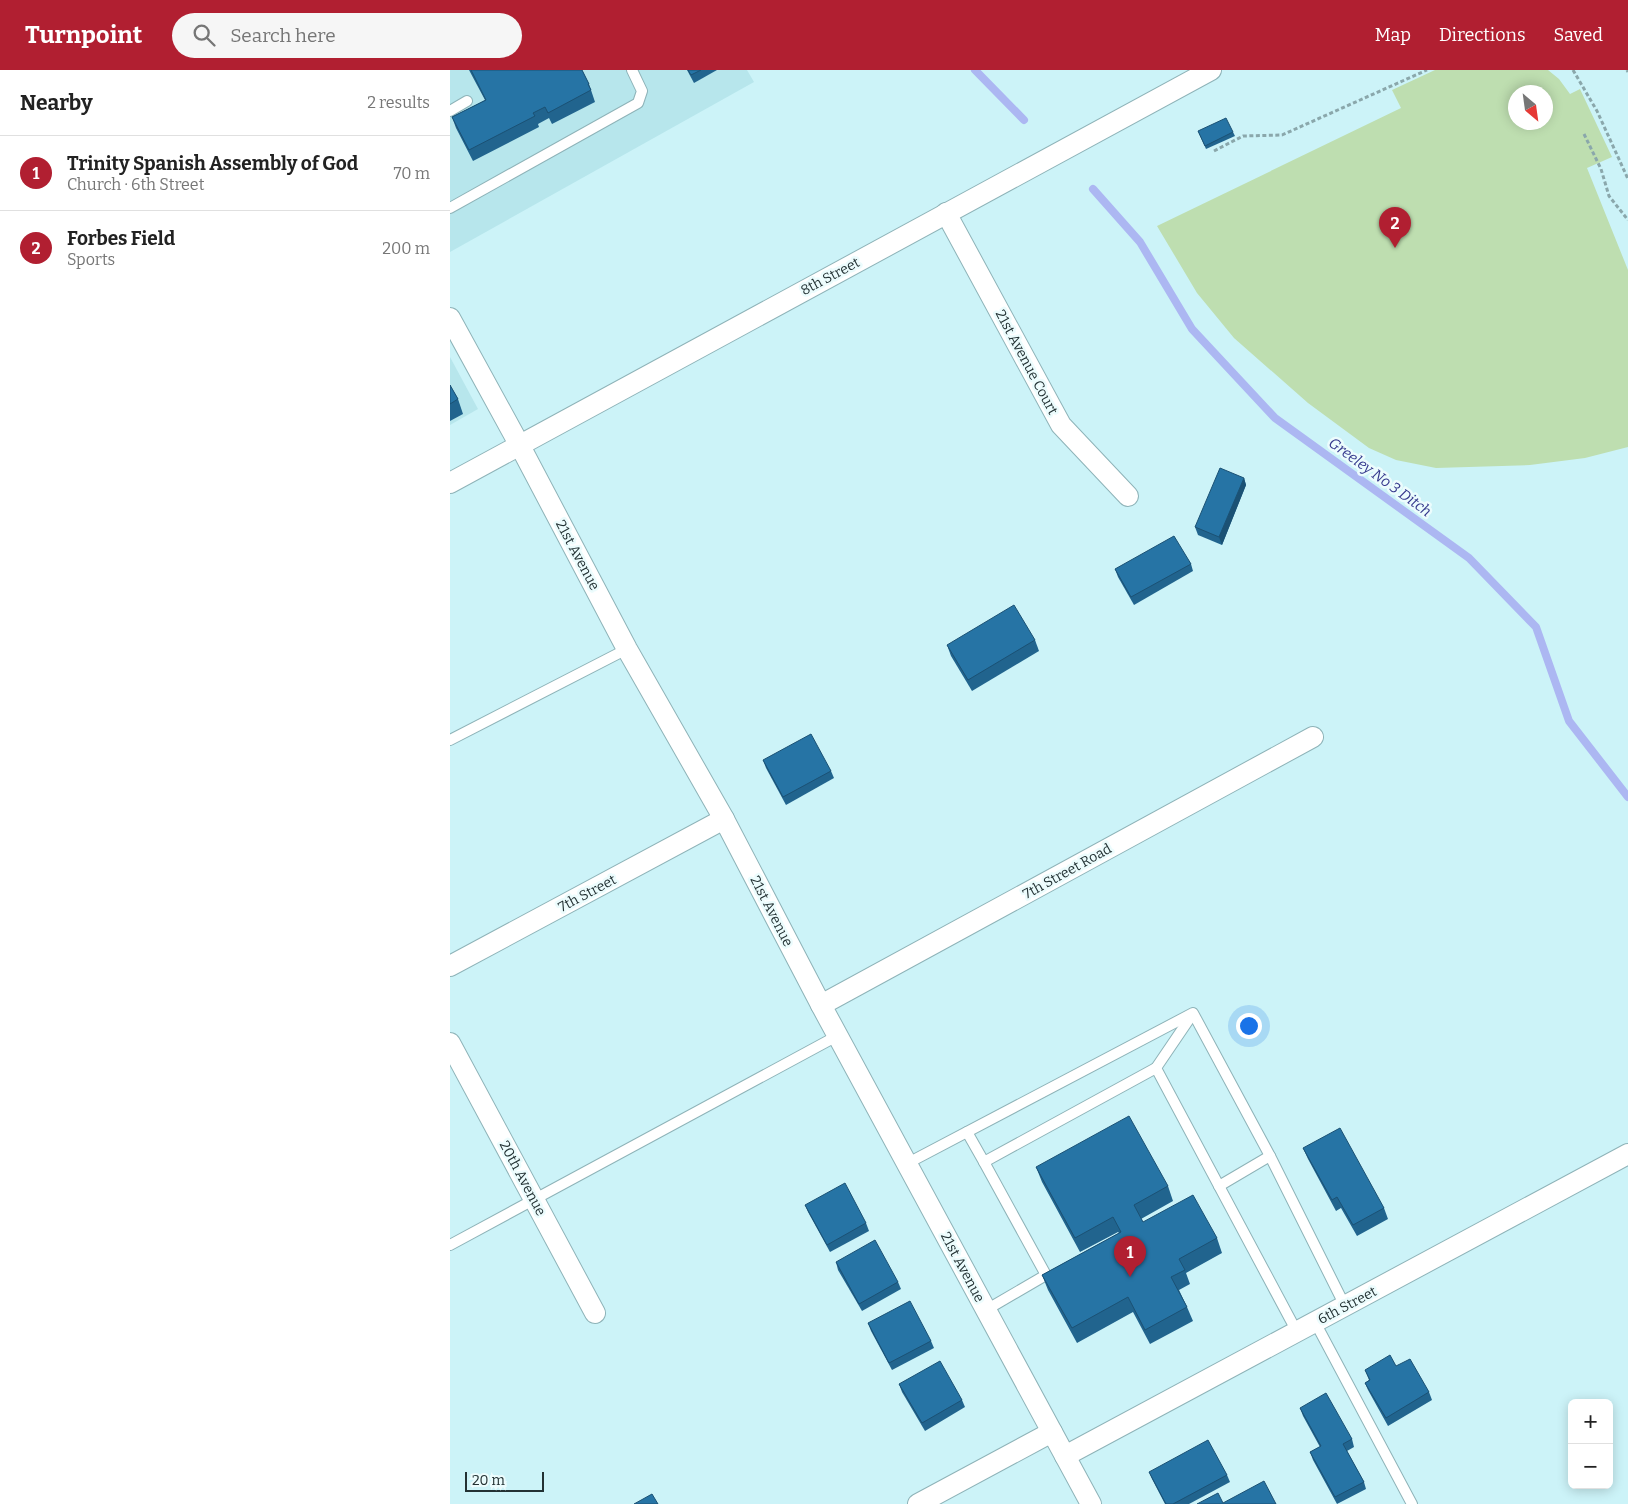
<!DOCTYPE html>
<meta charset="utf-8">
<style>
:root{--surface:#fff;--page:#f6f6f6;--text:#222;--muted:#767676;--line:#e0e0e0;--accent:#b11f31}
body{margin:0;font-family:Bitter,serif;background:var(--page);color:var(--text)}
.controls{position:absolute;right:15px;bottom:15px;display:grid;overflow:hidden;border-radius:8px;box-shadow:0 2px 12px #0003}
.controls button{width:45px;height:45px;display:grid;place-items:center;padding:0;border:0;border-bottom:1px solid var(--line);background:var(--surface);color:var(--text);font:25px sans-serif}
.compass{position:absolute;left:1058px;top:15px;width:45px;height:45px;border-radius:50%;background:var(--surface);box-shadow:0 2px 12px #0003;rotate:151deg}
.scale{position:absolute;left:15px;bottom:12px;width:79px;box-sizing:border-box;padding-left:5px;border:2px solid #223133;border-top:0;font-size:14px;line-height:18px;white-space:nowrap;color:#223133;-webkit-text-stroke:4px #ecfcfd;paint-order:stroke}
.you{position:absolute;left:798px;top:955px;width:18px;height:18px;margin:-12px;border:4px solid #fff;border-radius:50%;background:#1a73e8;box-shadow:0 0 0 8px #1a73e833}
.badge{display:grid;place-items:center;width:32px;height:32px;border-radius:50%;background:var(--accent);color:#fff;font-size:16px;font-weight:700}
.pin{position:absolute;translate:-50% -41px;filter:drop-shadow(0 1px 2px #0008)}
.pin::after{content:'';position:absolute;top:26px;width:18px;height:15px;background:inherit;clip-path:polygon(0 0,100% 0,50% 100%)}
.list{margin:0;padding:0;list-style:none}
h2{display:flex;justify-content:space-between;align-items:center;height:65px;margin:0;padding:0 20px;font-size:21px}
h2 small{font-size:16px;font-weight:400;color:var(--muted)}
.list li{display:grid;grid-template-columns:32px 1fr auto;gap:15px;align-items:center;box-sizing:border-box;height:75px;padding:0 20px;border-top:1px solid var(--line)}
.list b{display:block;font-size:19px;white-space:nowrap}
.list p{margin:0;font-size:16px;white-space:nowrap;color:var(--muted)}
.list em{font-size:16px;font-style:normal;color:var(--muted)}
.icon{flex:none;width:28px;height:28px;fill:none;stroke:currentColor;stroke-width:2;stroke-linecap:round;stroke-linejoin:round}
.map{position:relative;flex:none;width:1178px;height:1434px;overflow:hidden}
header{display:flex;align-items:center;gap:30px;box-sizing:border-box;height:70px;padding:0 25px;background:var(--accent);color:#fff}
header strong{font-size:24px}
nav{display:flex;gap:28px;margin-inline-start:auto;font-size:18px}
.search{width:350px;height:45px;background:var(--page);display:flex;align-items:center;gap:12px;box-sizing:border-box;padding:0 18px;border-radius:28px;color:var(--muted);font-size:19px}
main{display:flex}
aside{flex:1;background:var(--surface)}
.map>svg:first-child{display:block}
.built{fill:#b7e6ec}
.grass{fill:#bedeb0;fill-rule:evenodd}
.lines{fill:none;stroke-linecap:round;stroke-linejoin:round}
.stream{stroke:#acb7f2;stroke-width:8}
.service-casing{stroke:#8eb3b8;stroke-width:12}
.minor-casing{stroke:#8eb3b8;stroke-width:22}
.path{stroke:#8aa7ab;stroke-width:3;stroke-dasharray:4 2.5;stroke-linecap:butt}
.service{stroke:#fff;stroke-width:10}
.minor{stroke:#fff;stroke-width:20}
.wall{fill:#21648e}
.shaded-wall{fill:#1b5174}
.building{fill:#2674a5;stroke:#1b5174}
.labels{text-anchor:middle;stroke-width:5;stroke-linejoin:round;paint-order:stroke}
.street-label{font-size:14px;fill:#223133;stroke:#ecfcfd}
.water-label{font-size:15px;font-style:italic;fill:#35398d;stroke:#ecfcfd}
</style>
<header>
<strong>Turnpoint</strong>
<div class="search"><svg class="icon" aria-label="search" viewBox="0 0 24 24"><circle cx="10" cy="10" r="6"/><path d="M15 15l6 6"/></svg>Search here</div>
<nav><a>Map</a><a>Directions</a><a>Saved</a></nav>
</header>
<main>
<aside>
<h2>Nearby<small>2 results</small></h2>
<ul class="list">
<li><span class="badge">1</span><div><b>Trinity Spanish Assembly of God</b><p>Church · 6th Street</p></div><em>70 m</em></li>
<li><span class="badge">2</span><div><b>Forbes Field</b><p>Sports</p></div><em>200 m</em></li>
</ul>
</aside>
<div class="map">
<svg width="1178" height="1434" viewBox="0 0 1178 1434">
<rect width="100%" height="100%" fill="#ccf3f8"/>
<!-- built -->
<g class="built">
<path d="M0 0H297L304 12 0 182Z"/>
<path d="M0 287 28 339 0 355Z"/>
</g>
<!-- grass -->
<path class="grass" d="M985 0H1098L1109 9 1120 24 1130 19 1162 87 1137 98 1178 200V377L1135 388 1080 395 986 398 946 390 919 378 858 333 784 268 747 223 707 156 951 38 942 20ZM1066 22H1096V52H1066Z"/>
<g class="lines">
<!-- stream -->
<g class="stream">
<path d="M525 0 574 50"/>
<path d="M643 119 690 172 742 259 825 348 1019 488 1086 557 1119 651 1178 727"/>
</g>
<defs>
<g id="service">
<path d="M0 41 17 31"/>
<path d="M0 138 188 33 192 21 182 0"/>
<path d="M0 670 177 579"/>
<path d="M706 998 742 945"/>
<path d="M517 1062 534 1092 706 998 847 1262"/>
<path d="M534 1092 596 1205 536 1240"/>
<path d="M458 1093 743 943 820 1086 895 1236"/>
<path d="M769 1116 820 1086"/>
<path d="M0 1175 387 966"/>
<path d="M865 1252 962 1434"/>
</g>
<g id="minor">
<path d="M496 143 611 355 678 426"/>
<path d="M0 248 69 374 177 579 274 749 371 935 641 1434"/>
<path d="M0 413 761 0"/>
<path d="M0 896 274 749"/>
<path d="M371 935 863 667"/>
<path d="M0 973 145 1243"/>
<path d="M615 1386 1178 1084"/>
<path d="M468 1434 602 1362"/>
</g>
</defs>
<!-- service casing -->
<use href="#service" class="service-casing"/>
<!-- minor casing -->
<use href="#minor" class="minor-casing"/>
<!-- path -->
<g class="path">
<path d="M1123 0 1147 41 1178 109"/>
<path d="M1177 0 1178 2"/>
<path d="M1134 64 1151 99 1159 126 1178 150"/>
<path d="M764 81 793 66 832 65 977 0"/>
</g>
<!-- service -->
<use href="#service" class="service"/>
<!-- minor -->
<use href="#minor" class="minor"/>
</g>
<!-- wall -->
<g class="wall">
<path d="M19 0H132L139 14 145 32 102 54 99 48 88 54 89 57 23 91 6 58 2 47 35 30Z"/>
<path d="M237 0H267L244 13Z"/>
<path d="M748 61 783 62 785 66 756 79Z"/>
<path d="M0 315 8 329 13 344 0 351Z"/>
<path d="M794 408 796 415 772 475 748 465 745 457Z"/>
<path d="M741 494 743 501 684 535 668 507 665 499Z"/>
<path d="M585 570 589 581 522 621 501 586 497 575Z"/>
<path d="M313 690 381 701 384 708 336 735 316 698Z"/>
<path d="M853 1078 934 1138 938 1149 907 1166 891 1138 886 1141 858 1089Z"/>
<path d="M586 1097 718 1116 723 1131 691 1149 693 1152 767 1168 772 1183 736 1203 740 1214 729 1220 737 1237 743 1251 700 1274 683 1242 627 1273 598 1220 592 1205 669 1163 668 1162 630 1182 592 1112Z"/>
<path d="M355 1135 416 1153 419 1161 380 1182 358 1142Z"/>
<path d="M386 1192 448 1212 451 1219 412 1241 388 1200Z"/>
<path d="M418 1253 481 1271 484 1278 442 1300 421 1261Z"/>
<path d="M946 1296 979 1322 982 1330 938 1356 918 1320 915 1313 919 1310 915 1300Z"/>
<path d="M449 1314 512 1330 515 1337 475 1361 452 1322Z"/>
<path d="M850 1338 902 1369 904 1377 897 1381 914 1412 916 1419 887 1434 863 1390 860 1382 870 1377 853 1346Z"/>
<path d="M699 1402 777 1405 780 1412 739 1434H715L702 1409Z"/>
</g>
<!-- shaded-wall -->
<path class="shaded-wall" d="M794 408 796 415 772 475 769 467Z"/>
<!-- building -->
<g class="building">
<path d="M21 0H132L139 14H138L141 20 98 43 95 37 83 43 85 46 19 80 2 47 36 30Z"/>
<path d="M238 0H251L241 5Z"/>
<path d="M776 48 783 62 755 76 748 61Z"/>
<path d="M0 315 8 329 0 334Z"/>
<path d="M770 398 794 408 769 467 745 457Z"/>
<path d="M724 466 741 494 681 527 665 499Z"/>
<path d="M564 535 585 570 518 610 497 575Z"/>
<path d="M361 664 381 701 333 727 313 690Z"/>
<path d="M679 1046 718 1116 684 1135 693 1152 743 1125 767 1168 729 1189 735 1200 721 1207 737 1237 695 1260 678 1227 622 1258 592 1205 671 1162 663 1147 625 1168 586 1097Z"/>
<path d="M890 1058 934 1138 903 1155 887 1127 882 1130 853 1078Z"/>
<path d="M395 1113 416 1153 377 1175 355 1135Z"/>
<path d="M425 1170 448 1212 409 1234 386 1192Z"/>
<path d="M460 1231 481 1271 439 1293 418 1253Z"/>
<path d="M940 1285 946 1296 960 1289 979 1322 936 1348 915 1313 920 1310 915 1300Z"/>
<path d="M490 1291 512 1330 472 1353 449 1314Z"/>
<path d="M876 1323 902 1369 893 1374 914 1412 885 1427 860 1382 871 1376 850 1338Z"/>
<path d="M758 1370 777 1405 723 1434H716L699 1402Z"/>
<path d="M814 1411 826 1434H747L768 1423 773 1433Z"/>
<path d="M202 1424 208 1434H184Z"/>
</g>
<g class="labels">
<!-- street labels -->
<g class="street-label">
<text transform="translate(380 206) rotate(-28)" y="5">8th Street</text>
<text transform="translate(577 292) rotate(62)" y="5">21st Avenue Court</text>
<text transform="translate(128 485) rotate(62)" y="5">21st Avenue</text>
<text transform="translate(617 801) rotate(-29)" y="5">7th Street Road</text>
<text transform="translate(137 823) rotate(-28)" y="5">7th Street</text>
<text transform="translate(322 841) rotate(63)" y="5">21st Avenue</text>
<text transform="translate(73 1108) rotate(62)" y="5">20th Avenue</text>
<text transform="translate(513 1197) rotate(62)" y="5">21st Avenue</text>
<text transform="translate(897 1235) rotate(-28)" y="5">6th Street</text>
</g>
<!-- water labels -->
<g class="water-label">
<text transform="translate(930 407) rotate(36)" y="5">Greeley No 3 Ditch</text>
</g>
</g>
</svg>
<div class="controls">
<button>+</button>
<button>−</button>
</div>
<svg class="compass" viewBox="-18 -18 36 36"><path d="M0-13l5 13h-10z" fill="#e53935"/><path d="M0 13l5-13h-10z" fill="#767676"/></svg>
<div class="scale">20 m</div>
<div class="you"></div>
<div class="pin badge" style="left:680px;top:1207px">1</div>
<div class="pin badge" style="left:945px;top:178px">2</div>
</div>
</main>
